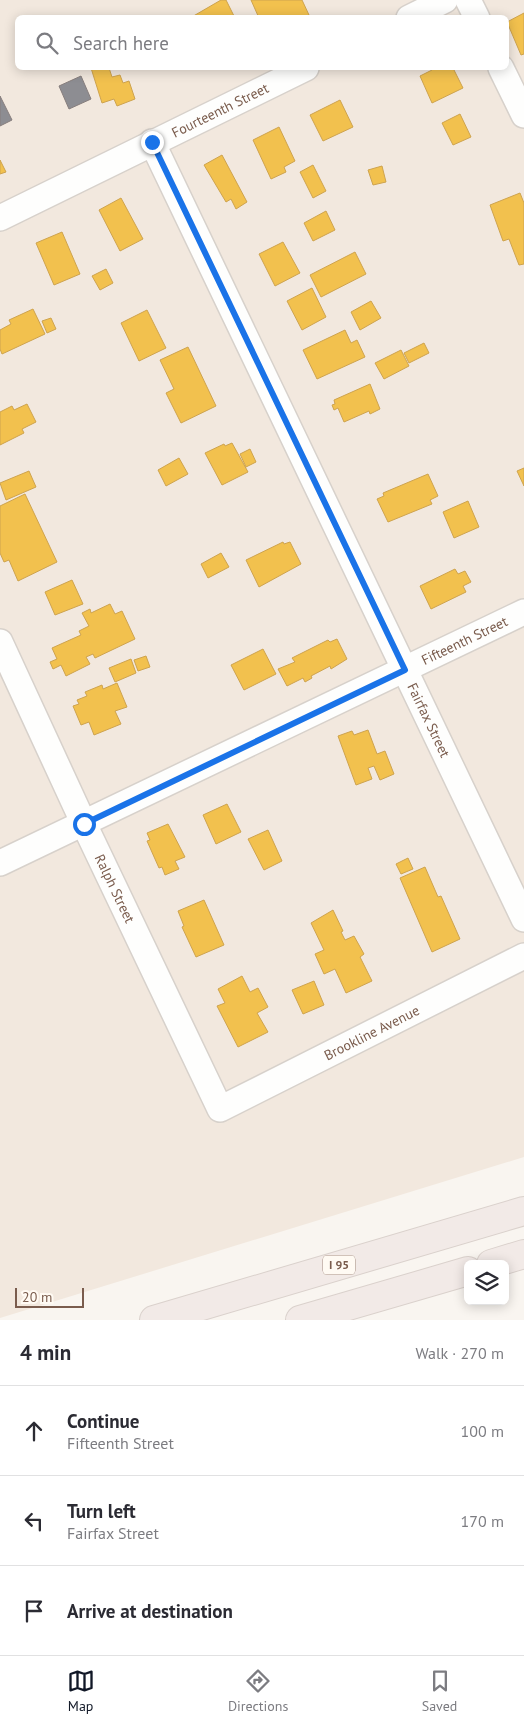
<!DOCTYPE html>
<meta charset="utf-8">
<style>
:root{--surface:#fff;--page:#f7f7f7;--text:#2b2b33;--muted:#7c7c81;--line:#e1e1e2;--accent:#111827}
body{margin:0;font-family:"PT Sans",sans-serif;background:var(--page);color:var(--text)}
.controls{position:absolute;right:15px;bottom:15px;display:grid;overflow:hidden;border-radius:8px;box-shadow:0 2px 12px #0003}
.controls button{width:45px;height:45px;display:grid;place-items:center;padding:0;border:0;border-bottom:1px solid var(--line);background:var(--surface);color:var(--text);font:25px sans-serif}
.scale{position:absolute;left:15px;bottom:12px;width:69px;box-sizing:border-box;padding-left:5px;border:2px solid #7a5c4d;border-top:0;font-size:14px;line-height:18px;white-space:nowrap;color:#7a5c4d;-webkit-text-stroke:4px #fffaf3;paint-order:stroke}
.stop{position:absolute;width:15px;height:15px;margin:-11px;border:4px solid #1a73e8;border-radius:50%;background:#fff}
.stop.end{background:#1a73e8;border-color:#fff;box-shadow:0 1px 5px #0008}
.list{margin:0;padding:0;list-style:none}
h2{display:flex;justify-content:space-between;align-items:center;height:65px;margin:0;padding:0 20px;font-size:21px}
h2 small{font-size:16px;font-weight:400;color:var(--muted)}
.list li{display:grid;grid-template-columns:32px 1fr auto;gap:15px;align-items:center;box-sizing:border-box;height:90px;padding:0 20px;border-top:1px solid var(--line)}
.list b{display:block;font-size:19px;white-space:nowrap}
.list p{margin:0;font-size:16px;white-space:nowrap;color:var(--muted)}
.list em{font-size:16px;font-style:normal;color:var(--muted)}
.icon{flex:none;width:28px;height:28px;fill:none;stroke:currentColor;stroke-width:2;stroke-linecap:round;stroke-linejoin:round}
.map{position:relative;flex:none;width:524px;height:1320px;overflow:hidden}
.search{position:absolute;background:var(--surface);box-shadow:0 2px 12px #0003;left:15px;right:15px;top:15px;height:55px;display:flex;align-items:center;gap:12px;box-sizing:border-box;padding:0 18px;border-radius:8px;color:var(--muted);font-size:19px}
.sheet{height:335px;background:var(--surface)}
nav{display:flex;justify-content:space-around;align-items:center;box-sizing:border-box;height:70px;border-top:1px solid var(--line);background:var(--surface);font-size:14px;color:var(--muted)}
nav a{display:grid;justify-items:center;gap:2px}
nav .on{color:var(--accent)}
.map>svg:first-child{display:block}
.residential{fill:#f2e8de;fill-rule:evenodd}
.homes{fill:#f2c14e;stroke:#cea34e}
.industry{fill:#8d8d92;stroke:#877e7d}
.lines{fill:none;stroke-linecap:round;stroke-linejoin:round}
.minor-casing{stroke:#d7d1cb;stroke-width:28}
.highway-casing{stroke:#dad1cc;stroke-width:30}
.minor{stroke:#fefefd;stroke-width:25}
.highway{stroke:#f2eae7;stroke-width:28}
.route{stroke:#1a73e8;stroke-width:6}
.labels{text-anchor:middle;stroke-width:5;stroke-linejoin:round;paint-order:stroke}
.shield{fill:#fffaf3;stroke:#a28b7f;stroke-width:1}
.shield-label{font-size:12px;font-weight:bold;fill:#7a5c4d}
.street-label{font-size:14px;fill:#7a5c4d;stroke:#fffaf3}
</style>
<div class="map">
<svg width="524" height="1320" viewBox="0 0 524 1320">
<rect width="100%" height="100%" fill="#f9f5f0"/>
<!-- residential -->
<path class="residential" d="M0 0H524V1157L0 1318ZM18 18H506V68H18Z"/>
<!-- homes -->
<g class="homes">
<path d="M221 0H226L235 18H190Z"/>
<path d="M251 0H302L309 15 304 18H259Z"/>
<path d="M524 13V54L521 55 507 22Z"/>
<path d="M91 68H109L112 77 120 75 123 83 129 81 135 99 117 106 114 99 102 103Z"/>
<path d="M431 68H453L463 88 432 103 420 76 432 70Z"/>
<path d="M340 100 353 127 323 141 310 115Z"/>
<path d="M460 114 471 137 453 145 442 123Z"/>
<path d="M279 127 295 161 284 167 286 172 271 179 253 140Z"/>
<path d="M222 155 247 202 236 209 231 199 226 202 204 165Z"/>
<path d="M0 160 6 172 0 174Z"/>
<path d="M313 165 326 191 313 198 300 172Z"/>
<path d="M382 166 386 182 373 185 368 170Z"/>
<path d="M520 193 524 203V264L519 265 509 239 503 241 490 205Z"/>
<path d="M121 198 143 239 120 251 99 210Z"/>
<path d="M326 211 335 230 313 241 304 223Z"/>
<path d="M62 232 80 274 54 285 36 243Z"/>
<path d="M283 242 300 273 275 286 259 254Z"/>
<path d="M355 252 366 274 321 297 310 275Z"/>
<path d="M106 269 113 283 100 290 92 276Z"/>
<path d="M312 288 326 317 302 330 287 301Z"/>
<path d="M371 301 381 318 360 330 351 312Z"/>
<path d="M33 309 45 334 2 354 0 349V330L11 324 9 320Z"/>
<path d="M147 310 166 348 139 361 121 323Z"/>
<path d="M51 318 56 329 47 333 42 321Z"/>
<path d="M345 330 351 343 357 340 365 357 317 379 303 350Z"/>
<path d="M424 343 429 353 409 363 404 353Z"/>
<path d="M188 347 216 406 181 423 166 393 174 389 160 360Z"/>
<path d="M401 350 409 366 384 379 375 363Z"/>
<path d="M370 384 380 409 370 414 369 411 344 422 338 408 334 410 332 405 335 404 334 400Z"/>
<path d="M27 404 36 422 22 429 24 433 0 445V412L12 406 14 410Z"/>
<path d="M232 443 248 472 222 485 205 453 224 444 225 446Z"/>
<path d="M250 449 256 462 246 467 240 454Z"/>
<path d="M179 458 188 474 166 486 158 470Z"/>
<path d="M524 468V486L517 471Z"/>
<path d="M29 471 36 487 6 500 0 483Z"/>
<path d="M428 474 438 496 430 500 432 504 388 522 377 499 384 496 383 493Z"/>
<path d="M25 494 57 562 18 581 9 560 4 562 0 553V506Z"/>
<path d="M468 501 479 527 454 538 443 512Z"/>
<path d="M283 542 284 544 290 542 301 564 259 587 246 560Z"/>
<path d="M221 553 229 567 208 578 201 564Z"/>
<path d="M455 569 458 574 465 571 471 582 463 586 466 592 431 609 420 586Z"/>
<path d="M72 580 83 604 55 615 45 592Z"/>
<path d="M110 604 115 614 122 611 135 639 95 658 93 654 86 657 90 664 66 676 61 665 53 669 50 662 57 659 52 648 81 635 79 631 89 626 82 613 90 609 91 613Z"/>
<path d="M337 639 347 659 331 669 330 666 311 676 312 678 305 682 303 678 287 686 278 669 295 662 292 658 328 640 330 642Z"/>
<path d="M263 649 276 674 244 690 231 665Z"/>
<path d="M146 656 150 667 138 671 134 660Z"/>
<path d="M131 659 136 673 115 682 109 668Z"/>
<path d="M117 683 127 707 115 711 121 724 94 735 89 722 81 725 73 706 79 704 77 700 87 696 85 692 102 685 103 689Z"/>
<path d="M368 730 377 754 385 751 394 774 380 780 374 766 368 768 372 779 356 785 338 736 352 731 354 735Z"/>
<path d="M227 804 241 832 216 844 203 815Z"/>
<path d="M168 824 185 857 175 861 179 869 165 875 162 867 159 868 147 841 150 840 147 833Z"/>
<path d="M268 830 282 861 264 870 248 839Z"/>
<path d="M408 858 413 869 401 874 396 864Z"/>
<path d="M425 867 438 897 441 896 460 939 432 952 400 878Z"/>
<path d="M204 900 224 945 196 957 182 927 184 926 178 911Z"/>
<path d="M333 910 343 931 341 932 345 940 354 936 364 954 360 957 372 981 346 993 335 969 324 974 315 954 324 950 311 923Z"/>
<path d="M242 976 250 992 258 988 268 1007 257 1013 268 1032 238 1047 217 1006 225 1003 218 989Z"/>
<path d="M314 981 324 1005 303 1014 292 990Z"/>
</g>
<!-- industry -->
<g class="industry">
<path d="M81 76 91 99 69 109 59 86Z"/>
<path d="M0 96 12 120 0 126Z"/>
</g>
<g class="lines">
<defs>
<g id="minor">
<path d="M468 0 477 18"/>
<path d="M409 18 445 0"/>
<path d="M501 68 524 115"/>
<path id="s1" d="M152 142 524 919"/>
<path id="s2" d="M0 218 306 68"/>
<path id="s3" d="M0 642 84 824 220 1109 524 956"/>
<path id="s4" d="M0 863 524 612"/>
</g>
<g id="highway">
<path d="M491 1264 524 1254"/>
<path d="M154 1320 524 1211"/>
<path d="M300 1320 468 1271"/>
</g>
</defs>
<!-- minor casing -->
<use href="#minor" class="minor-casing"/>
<!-- highway casing -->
<use href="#highway" class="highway-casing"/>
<!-- minor -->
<use href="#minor" class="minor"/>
<!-- highway -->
<use href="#highway" class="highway"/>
</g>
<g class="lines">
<!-- route -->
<path class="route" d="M84 824 405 670 152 142"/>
</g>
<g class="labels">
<!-- shield labels -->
<rect class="shield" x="323" y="1255.5" width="32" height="19" rx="4"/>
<g class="shield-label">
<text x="339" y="1269">I 95</text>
</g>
<!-- street labels -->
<g class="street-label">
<text dy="5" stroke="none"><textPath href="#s2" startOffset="245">Fourteenth Street</textPath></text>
<text dy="5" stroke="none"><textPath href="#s4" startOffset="515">Fifteenth Street</textPath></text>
<text dy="5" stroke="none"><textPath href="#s1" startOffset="641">Fairfax Street</textPath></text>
<text dy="5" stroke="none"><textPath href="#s3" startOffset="272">Ralph Street</textPath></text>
<text dy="5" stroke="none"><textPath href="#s3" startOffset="686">Brookline Avenue</textPath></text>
</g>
</g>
</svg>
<div class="controls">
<button><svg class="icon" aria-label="layers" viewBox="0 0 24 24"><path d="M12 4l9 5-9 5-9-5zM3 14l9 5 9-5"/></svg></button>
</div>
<div class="scale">20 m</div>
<div class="stop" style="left:84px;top:824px"></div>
<div class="stop end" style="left:152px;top:142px"></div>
<div class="search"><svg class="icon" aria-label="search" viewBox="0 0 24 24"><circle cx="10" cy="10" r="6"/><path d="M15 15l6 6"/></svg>Search here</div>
</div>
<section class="sheet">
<h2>4 min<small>Walk · 270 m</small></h2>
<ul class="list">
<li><svg class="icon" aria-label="ahead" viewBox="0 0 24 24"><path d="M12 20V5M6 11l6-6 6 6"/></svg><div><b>Continue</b><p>Fifteenth Street</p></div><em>100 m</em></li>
<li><svg class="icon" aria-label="left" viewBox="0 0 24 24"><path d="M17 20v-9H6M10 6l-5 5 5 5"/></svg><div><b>Turn left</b><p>Fairfax Street</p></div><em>170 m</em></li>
<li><svg class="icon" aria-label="arrive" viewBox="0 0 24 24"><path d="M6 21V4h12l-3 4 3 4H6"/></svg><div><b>Arrive at destination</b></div></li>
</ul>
</section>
<nav>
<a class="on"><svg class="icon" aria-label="map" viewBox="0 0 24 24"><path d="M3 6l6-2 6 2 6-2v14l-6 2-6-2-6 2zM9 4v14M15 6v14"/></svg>Map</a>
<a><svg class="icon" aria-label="directions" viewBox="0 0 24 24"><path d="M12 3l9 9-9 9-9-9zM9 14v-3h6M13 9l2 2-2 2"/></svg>Directions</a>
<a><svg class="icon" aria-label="saved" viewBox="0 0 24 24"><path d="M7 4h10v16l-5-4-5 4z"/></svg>Saved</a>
</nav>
